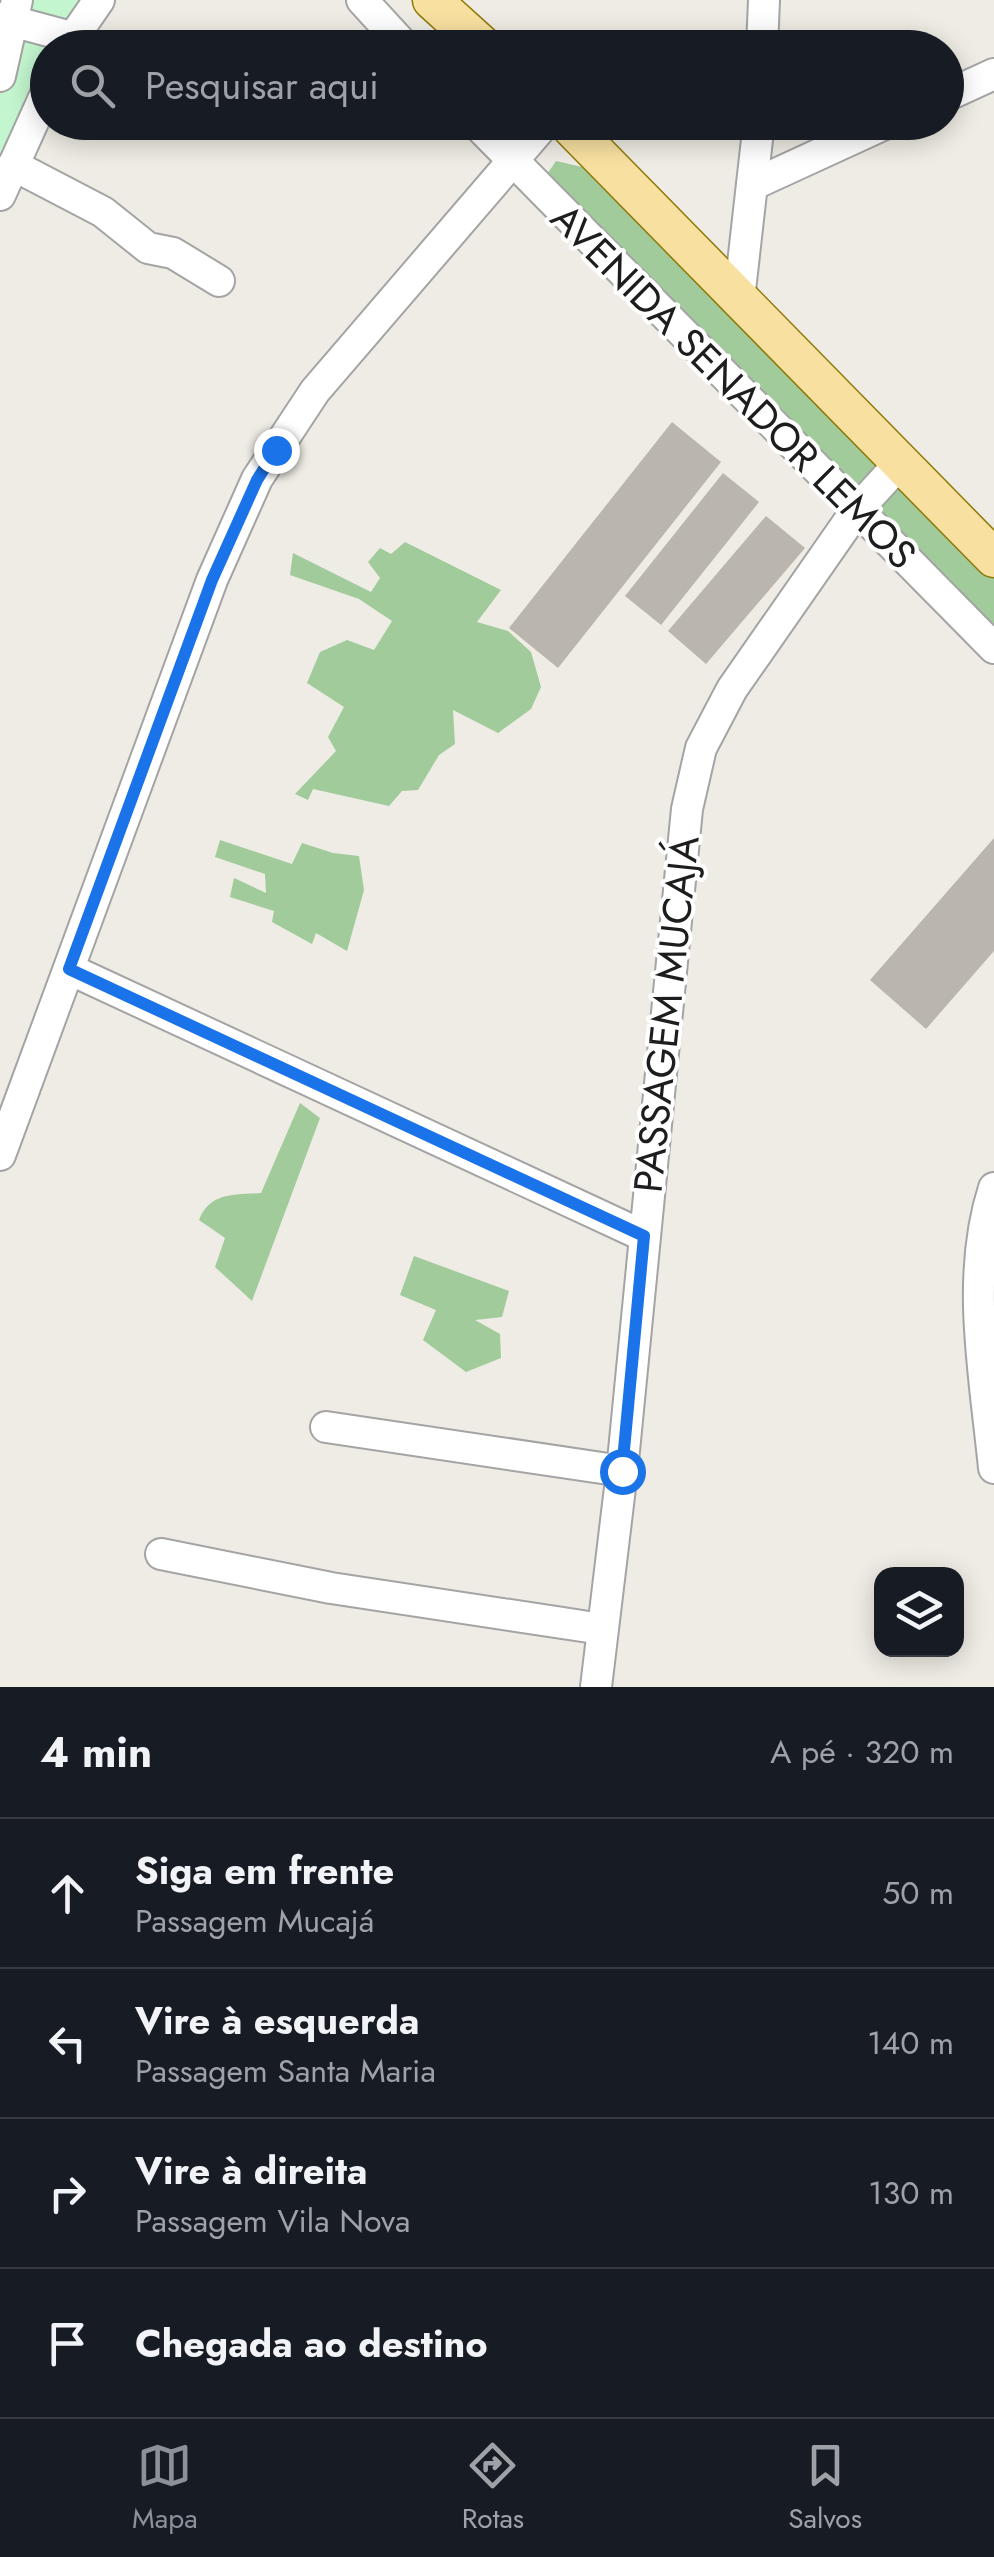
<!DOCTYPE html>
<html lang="pt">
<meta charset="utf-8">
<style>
:root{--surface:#171b24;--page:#242831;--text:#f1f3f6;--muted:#9ea1a6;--line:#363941;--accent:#8c9099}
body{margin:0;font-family:Jost,sans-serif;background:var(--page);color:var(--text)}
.controls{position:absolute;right:30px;bottom:30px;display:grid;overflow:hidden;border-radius:20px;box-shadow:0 5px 25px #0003}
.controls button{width:90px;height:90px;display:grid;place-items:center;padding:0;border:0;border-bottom:2px solid var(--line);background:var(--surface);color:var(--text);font:50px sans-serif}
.stop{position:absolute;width:30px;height:30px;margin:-22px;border:8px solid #1a73e8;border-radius:50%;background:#fff}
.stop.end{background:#1a73e8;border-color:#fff;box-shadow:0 2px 10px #0008}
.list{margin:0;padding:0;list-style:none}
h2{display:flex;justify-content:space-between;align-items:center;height:130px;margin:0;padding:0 40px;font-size:42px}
h2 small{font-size:32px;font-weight:400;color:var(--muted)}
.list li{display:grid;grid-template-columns:65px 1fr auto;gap:30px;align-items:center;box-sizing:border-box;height:150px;padding:0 40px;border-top:2px solid var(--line)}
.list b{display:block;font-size:38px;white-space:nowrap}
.list p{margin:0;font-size:32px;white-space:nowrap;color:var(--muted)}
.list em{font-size:32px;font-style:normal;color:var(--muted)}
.icon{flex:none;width:55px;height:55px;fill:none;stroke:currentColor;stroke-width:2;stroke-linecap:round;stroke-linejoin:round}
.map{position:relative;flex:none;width:994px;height:1687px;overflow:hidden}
.search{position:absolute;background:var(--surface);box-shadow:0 5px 25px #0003;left:30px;right:30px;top:30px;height:110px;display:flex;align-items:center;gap:25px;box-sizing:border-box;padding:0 35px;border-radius:55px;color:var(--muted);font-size:38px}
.sheet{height:730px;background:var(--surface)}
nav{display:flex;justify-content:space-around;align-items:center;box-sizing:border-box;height:140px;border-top:2px solid var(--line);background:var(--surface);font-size:28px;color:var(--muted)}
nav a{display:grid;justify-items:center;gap:5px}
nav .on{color:var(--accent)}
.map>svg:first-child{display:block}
.forest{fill:#a1cb9b}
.park{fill:#c3f6cf}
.building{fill:#bab5ad}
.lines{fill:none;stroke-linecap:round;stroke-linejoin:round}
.minor-casing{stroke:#a4a4a4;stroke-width:34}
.major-casing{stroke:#8f7908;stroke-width:41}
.minor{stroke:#fff;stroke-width:30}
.major{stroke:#f7e0a0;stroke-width:38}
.route{stroke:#1a73e8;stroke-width:12}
.labels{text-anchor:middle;stroke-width:8;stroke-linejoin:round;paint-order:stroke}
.street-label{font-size:40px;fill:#1d1d1d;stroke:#fff}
</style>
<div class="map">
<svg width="994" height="1687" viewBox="0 0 994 1687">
<rect width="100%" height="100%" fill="#eeece4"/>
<!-- forest -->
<g class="forest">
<path d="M556 161 595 170 994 573V628L545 177Z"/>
<path d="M405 542 501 590 477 622 508 631 531 652 541 687 531 709 498 733 453 710 455 744 439 755 418 790 402 791 389 806 313 789 308 800 295 794 336 751 328 737 344 707 307 683 320 652 347 640 374 650 392 621 359 599 290 575 293 553 371 592 380 578 368 562 380 548 391 554Z"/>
<path d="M220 840 292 864 302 843 333 853 359 856 364 890 347 951 316 933 312 944 272 922 274 911 230 897 234 878 266 893 265 874 215 857Z"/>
<path d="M300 1103 320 1118 252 1301 215 1267 225 1238 199 1220C210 1192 234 1195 261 1193Z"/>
<path d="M414 1256 509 1291 502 1317 475 1320 500 1334 501 1358 466 1372 423 1340 436 1310 400 1295Z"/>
</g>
<!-- park -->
<path class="park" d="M0 0H99L66 47 48 48 47 89 0 194Z"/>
<!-- building -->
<g class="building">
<path d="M672 422 721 462 558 668 509 628Z"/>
<path d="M723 473 759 502 661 625 625 596Z"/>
<path d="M766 516 805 548 706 664 668 631Z"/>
<path d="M994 838V951L926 1029 870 980Z"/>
</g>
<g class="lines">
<defs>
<g id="minor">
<path d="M362 0 406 48"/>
<path d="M0 18 71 37"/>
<path d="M66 48 99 0"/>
<path d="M762 48 764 0"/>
<path d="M0 76 17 0"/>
<path d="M946 96 994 74"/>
<path d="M475 122 994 648"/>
<path d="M13 165 103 212 148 248 173 253 219 281"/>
<path d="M752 185 889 122"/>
<path d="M0 195 48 89"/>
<path d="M739 299 759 122"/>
<path d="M69 969 644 1236"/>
<path d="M0 1155 212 580 257 479 315 391 546 122"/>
<path d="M994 1188C965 1277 985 1376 994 1468"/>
<path d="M326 1427 622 1471"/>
<path d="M161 1554 331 1588 602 1629"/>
<path d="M596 1687 622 1471 687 809 701 748 732 689 856 511 900 463"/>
</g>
<g id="major">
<path d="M432 0 485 48"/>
<path d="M566 122 994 558"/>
</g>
</defs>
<!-- minor casing -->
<use href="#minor" class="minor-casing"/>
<!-- major casing -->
<use href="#major" class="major-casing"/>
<!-- minor -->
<use href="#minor" class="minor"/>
<!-- major -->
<use href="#major" class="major"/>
</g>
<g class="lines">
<!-- route -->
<path class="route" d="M276 450 257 480 212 580 69 969 644 1236 622 1471"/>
</g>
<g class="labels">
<!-- street labels -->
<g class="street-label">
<text transform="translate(734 386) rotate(45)" y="14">AVENIDA SENADOR LEMOS</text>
<text transform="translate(666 1014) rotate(-84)" y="14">PASSAGEM MUCAJÁ</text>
</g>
</g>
</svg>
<div class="controls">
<button><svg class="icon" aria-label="layers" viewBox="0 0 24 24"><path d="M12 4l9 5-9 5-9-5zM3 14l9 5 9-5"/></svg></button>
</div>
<div class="stop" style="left:622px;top:1471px"></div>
<div class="stop end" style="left:276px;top:450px"></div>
<div class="search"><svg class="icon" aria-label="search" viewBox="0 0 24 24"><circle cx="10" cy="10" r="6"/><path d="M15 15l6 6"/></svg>Pesquisar aqui</div>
</div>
<section class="sheet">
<h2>4 min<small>A pé · 320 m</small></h2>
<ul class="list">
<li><svg class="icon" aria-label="ahead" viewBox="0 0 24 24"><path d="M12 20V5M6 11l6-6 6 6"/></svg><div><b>Siga em frente</b><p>Passagem Mucajá</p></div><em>50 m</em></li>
<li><svg class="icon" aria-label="left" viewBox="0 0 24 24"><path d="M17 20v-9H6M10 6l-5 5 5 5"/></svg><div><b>Vire à esquerda</b><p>Passagem Santa Maria</p></div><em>140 m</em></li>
<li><svg class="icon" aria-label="right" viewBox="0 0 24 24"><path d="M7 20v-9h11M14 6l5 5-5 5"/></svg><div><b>Vire à direita</b><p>Passagem Vila Nova</p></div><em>130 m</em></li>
<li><svg class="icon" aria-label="arrive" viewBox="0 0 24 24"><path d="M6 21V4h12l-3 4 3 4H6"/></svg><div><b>Chegada ao destino</b></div></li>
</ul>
</section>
<nav>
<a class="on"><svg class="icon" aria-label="map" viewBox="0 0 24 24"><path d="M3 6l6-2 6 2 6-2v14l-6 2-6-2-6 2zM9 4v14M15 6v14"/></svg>Mapa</a>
<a><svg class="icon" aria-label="directions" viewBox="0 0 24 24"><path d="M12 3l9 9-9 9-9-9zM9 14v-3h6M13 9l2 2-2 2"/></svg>Rotas</a>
<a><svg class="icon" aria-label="saved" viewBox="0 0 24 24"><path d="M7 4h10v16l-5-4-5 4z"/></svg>Salvos</a>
</nav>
